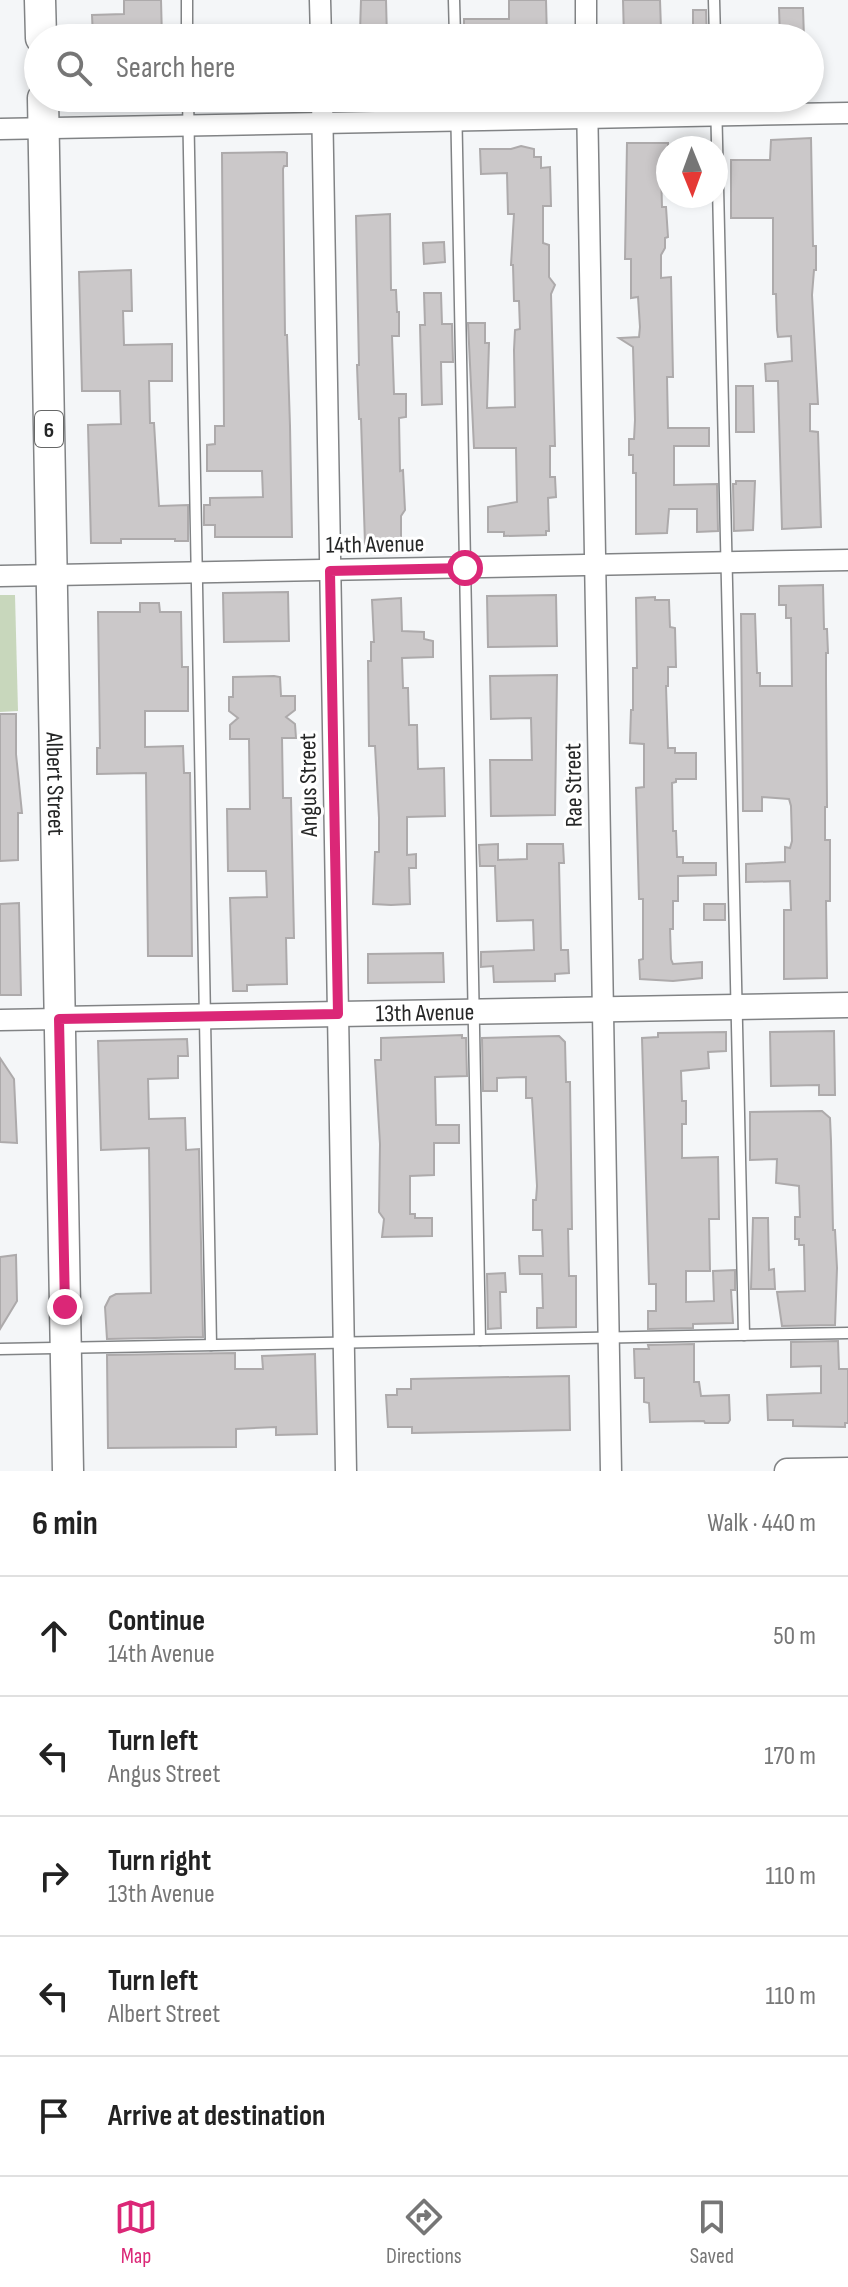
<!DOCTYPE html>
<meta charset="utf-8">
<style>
:root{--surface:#fff;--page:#f6f6f6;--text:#222;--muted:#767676;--line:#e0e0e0;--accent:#db2777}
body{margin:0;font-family:"Sofia Sans Condensed",sans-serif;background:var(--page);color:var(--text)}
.compass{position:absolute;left:656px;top:136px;width:72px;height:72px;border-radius:50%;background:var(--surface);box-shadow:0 4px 12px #0003;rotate:179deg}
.stop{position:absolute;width:24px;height:24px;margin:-18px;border:6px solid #db2777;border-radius:50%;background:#fff}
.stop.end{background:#db2777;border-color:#fff;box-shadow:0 2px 8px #0008}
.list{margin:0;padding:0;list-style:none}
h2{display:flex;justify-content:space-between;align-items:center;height:104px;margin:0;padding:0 32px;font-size:34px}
h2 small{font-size:26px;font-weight:400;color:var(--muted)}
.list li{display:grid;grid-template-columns:52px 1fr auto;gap:24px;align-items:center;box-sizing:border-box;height:120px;padding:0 32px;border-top:2px solid var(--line)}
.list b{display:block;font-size:30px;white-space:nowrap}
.list p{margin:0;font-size:26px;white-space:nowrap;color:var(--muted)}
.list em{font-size:26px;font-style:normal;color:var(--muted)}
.icon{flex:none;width:44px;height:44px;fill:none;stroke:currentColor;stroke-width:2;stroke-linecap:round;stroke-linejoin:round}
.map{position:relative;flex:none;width:848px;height:1471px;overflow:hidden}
.search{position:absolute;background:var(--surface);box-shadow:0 4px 12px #0003;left:24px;right:24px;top:24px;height:88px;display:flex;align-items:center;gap:20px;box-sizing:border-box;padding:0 28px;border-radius:44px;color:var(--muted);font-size:30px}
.sheet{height:704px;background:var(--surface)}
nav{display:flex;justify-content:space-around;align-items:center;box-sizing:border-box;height:112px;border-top:2px solid var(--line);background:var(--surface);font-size:22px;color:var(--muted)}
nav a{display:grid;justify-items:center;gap:4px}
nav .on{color:var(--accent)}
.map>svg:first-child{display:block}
.green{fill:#c8d7bc}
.building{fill:#cbc8c9;stroke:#adaaab;stroke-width:2}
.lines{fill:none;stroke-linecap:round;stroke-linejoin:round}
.service-casing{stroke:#818385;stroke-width:13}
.minor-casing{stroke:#818385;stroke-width:23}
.tertiary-casing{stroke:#818385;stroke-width:27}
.primary-casing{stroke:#818385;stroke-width:33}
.service{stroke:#fff;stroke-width:10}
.minor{stroke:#fff;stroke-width:20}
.tertiary{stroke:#fff;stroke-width:24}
.primary{stroke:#fff;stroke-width:30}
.route{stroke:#db2777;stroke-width:10}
.labels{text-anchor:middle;stroke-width:6;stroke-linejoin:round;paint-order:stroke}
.shield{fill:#fff;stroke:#666767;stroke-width:2}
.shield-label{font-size:22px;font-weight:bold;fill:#252626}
.street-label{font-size:24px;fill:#252626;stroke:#fff}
</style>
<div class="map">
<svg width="848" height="1471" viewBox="0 0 848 1471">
<rect width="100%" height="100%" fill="#f4f6f8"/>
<!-- green -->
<path class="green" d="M0 595H15L18 711 0 712Z"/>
<!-- building -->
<g class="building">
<path d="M124 0H161L162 38H93L92 15 124 14Z"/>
<path d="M361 0H386L387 38H362V32H360Z"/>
<path d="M509 0H546L547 38 464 34V19H509Z"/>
<path d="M623 0H660L661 29H652V38H624Z"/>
<path d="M779 8H803L804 38H780Z"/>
<path d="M693 10H706L707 38H693Z"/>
<path d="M811 138 813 246H816V270H814L812 295 818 404H810V431L818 432 821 527 782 529 778 381H766L765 364 792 361 791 336 778 337 777 330 776 294H773V218H731V160H770L771 140Z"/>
<path d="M627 143H668V169L661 170 662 207H666L668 237 665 238V248L661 255V278L671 277 673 377H667L668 428H709V446H674V485L717 484 718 531 697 532V509H669L667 533 636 534V473H633V455H629V439H634L635 420 633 347 619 338 639 337 640 327 638 297 631 298V259H625Z"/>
<path d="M521 146 534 149V157H541V168L550 167 551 206H543V243L549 245V277L555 285 551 294 555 446H550V477H555L556 497 548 498 549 531H546V535L504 536V532H488V507L517 502 516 448H474L468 323H485V343H489L487 408 515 407 514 350 515 330 520 329 519 301H514L513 265H511L514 214H508L507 173 481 174 480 149H511Z"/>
<path d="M284 152 287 153V166H284L283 169 285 335H287L290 426 292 537H215V525H204V505H210V498L263 497 262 471H207V445L215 444V426H224L222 153Z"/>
<path d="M390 214 391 290H396L397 312H399V336H392L394 394H406V417L399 418 400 471 403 470 405 510 401 516V543L365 544 361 419H359L357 365H359L356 216Z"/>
<path d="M444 242 445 262 424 264 423 243Z"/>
<path d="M131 270 132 311H123L124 345 172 344V381H149L150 423H154L159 506 188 505V541H175V539H121V543H91L88 425 121 424 120 391H82L79 272Z"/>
<path d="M424 293H441L442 324H452L453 362H441L442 404 422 405 420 325H425Z"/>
<path d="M736 386H753L754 432H736Z"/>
<path d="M736 481H755L753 530 734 531 733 484H736Z"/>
<path d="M823 585 824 629H827L828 653H826V681L827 807H825V840H830V901H826L827 978 784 979V910H791L790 881 746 882V864L785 862V847L790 848 792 841 791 806 789 799 762 797V811H743L741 614H755L757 673H760V686H792L791 618H786V605H779V586Z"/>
<path d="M288 592 289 641 224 642 223 593Z"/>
<path d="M556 595 557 646 488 647 487 596Z"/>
<path d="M655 597V600H669L670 627 675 628 676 667H668V686H666L668 748H675V753H696V779H676V782L672 783 673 831H676L677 857H683V863H716V875L678 876V901H673V929H670L671 959 673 964 702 962V978L673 981 640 979 639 960 643 959V899H639L636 788 644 787V744L630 743 631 710H633V668H637L636 598Z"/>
<path d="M401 598 402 631 424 632V639L433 641V657L402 658 403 688H408L409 725H417L418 769 444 768 445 816 407 817V855L416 854V868H409L410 904 391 905 373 904 375 852H379V818L375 746H369L368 661H371V642H374L372 600Z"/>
<path d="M140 603H159L160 612H181L182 667H188V711H145V747L183 746 184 773H190L192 956H148L146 773 97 774V748H100L98 612H140Z"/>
<path d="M557 675 555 815 491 816 490 760H532L531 718 491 719 490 676Z"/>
<path d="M274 676 280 677 281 696H295V710L286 717 295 724 296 738H282L283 798H291L294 938H286L287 984 247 985V991H233L230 898 267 897 266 871H228L227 809H250L249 739H230V725L238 718 229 711V697H233V677Z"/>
<path d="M0 714H16V754L22 813H18V860L0 861Z"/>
<path d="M498 844V860L527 859V844H563L564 863H559L561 950H568L569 973 555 974V981L494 982 493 966 481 967V952L534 950 533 920 497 921 495 866H480L479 845Z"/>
<path d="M19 903 21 995H0V904Z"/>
<rect x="704" y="904" width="21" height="16"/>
<path d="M443 953 444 982 368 983V954Z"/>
<path d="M834 1031 835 1095H819V1085L771 1086 770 1032Z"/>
<path d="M726 1032V1051L708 1052 709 1068 681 1071 682 1101H686V1124H682V1158L718 1157 719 1219H709L710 1271H686V1302L714 1301 713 1271 735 1270V1290H731L733 1323 693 1324V1328L648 1329V1311H656V1284H649L642 1038 658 1037V1033Z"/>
<path d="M462 1035V1038H466L467 1076 435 1077 436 1125H459V1143H434V1175L410 1176V1214H415V1218H432V1236L382 1237 384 1219 379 1212 380 1144 375 1060H381V1038Z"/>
<path d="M559 1036 565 1042 566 1082H570L572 1229H568L569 1276H576V1327L537 1328V1308H543L542 1274H520L519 1256H543L542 1230H533V1200H536L537 1186 532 1098H526V1077L497 1078V1091H483L482 1038Z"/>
<path d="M187 1039 188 1056H178V1078L148 1079 149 1119 185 1118 186 1150 199 1149 203 1337 107 1339 105 1307 110 1297 116 1294 151 1293 149 1148 101 1150 98 1041Z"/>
<path d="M0 1058 14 1079 17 1143 0 1142Z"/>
<path d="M822 1111 830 1118 831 1141 833 1230H835L837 1268 835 1325 782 1326 777 1292 805 1291 804 1245H799V1239H795V1217H800L799 1186 776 1183 777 1159 750 1160V1112Z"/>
<path d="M753 1218H768L769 1270 774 1269 775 1289H751Z"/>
<path d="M16 1255 17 1301 0 1329V1257Z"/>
<path d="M505 1273 506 1292H500L501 1328 488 1329 487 1274Z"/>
<path d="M838 1341 839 1369H848V1423H845V1427L793 1426V1420H768L767 1395 821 1393V1366L791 1367V1342Z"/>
<path d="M694 1344V1382H699L701 1396 729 1395 730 1420 728 1423H705L704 1421 650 1422 649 1403 644 1402V1378H635L634 1349H649L648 1345Z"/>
<path d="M235 1353V1369H263L262 1356 315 1354 317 1434 276 1435V1427L236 1429V1447L108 1448 107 1355Z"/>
<path d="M569 1376 570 1430 412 1433V1427H388L386 1395H397V1389H411V1379Z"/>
</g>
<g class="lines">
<defs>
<g id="service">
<path d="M187 0V38"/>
<path d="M454 0 455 38"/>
<path d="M714 0 715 38"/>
<path d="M188 98 211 1345"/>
<path d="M456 98 480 1340"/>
<path d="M716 98 744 1335"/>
<path d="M0 1349 848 1333"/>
</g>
<g id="minor">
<path d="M320 0 321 38"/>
<path d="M586 0V38"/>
<path d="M322 98 346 1471"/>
<path d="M587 98 611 1471"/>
<path d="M0 129 848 113"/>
<path d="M0 576 848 560"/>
<path d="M0 1020 59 1019"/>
</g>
<g id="tertiary">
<path id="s1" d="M59 1019 848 1005"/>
<path d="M787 1471 848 1470"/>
</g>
<g id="primary">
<path d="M40 0 41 38"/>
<path id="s2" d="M43 98 68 1471"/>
</g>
</defs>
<!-- service casing -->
<use href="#service" class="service-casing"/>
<!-- minor casing -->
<use href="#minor" class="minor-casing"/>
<!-- tertiary casing -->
<use href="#tertiary" class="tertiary-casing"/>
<!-- primary casing -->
<use href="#primary" class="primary-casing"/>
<!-- service -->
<use href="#service" class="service"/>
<!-- minor -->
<use href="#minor" class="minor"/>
<!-- tertiary -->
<use href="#tertiary" class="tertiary"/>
<!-- primary -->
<use href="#primary" class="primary"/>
</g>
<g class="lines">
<!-- route -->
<path class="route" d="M65 1307 59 1019 338 1014 330 571 465 568"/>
</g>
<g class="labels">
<!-- shield labels -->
<rect class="shield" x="35" y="411" width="28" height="36" rx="6"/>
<g class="shield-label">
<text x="49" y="437">6</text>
</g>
<!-- street labels -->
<g class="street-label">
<text transform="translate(375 544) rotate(-1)" y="8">14th Avenue</text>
<text dy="8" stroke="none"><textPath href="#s2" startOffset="686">Albert Street</textPath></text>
<text transform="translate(308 785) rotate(-91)" y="8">Angus Street</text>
<text transform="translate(573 785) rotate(-91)" y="8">Rae Street</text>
<text dy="8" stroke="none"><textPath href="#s1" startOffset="366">13th Avenue</textPath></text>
</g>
</g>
</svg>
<svg class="compass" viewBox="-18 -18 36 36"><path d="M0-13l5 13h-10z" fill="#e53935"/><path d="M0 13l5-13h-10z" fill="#767676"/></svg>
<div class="stop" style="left:465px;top:568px"></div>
<div class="stop end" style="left:65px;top:1307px"></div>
<div class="search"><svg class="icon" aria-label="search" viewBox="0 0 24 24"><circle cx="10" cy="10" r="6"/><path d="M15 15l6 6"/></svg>Search here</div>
</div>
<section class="sheet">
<h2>6 min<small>Walk · 440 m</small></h2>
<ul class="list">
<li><svg class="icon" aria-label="ahead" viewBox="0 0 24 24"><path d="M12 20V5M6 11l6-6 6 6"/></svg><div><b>Continue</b><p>14th Avenue</p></div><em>50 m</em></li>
<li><svg class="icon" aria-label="left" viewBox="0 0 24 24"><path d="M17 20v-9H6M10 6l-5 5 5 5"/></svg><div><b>Turn left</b><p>Angus Street</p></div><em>170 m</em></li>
<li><svg class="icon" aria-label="right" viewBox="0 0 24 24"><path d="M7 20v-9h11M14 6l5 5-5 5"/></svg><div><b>Turn right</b><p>13th Avenue</p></div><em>110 m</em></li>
<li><svg class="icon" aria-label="left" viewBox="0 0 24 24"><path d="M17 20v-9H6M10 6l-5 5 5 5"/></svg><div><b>Turn left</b><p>Albert Street</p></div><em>110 m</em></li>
<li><svg class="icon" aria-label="arrive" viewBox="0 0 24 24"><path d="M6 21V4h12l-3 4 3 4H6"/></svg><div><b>Arrive at destination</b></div></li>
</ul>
</section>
<nav>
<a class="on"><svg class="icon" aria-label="map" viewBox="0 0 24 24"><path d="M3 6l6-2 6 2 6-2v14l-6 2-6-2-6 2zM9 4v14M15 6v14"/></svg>Map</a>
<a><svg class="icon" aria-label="directions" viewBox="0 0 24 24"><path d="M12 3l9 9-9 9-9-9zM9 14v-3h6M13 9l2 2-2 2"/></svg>Directions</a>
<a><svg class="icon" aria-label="saved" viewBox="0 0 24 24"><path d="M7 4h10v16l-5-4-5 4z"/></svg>Saved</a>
</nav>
